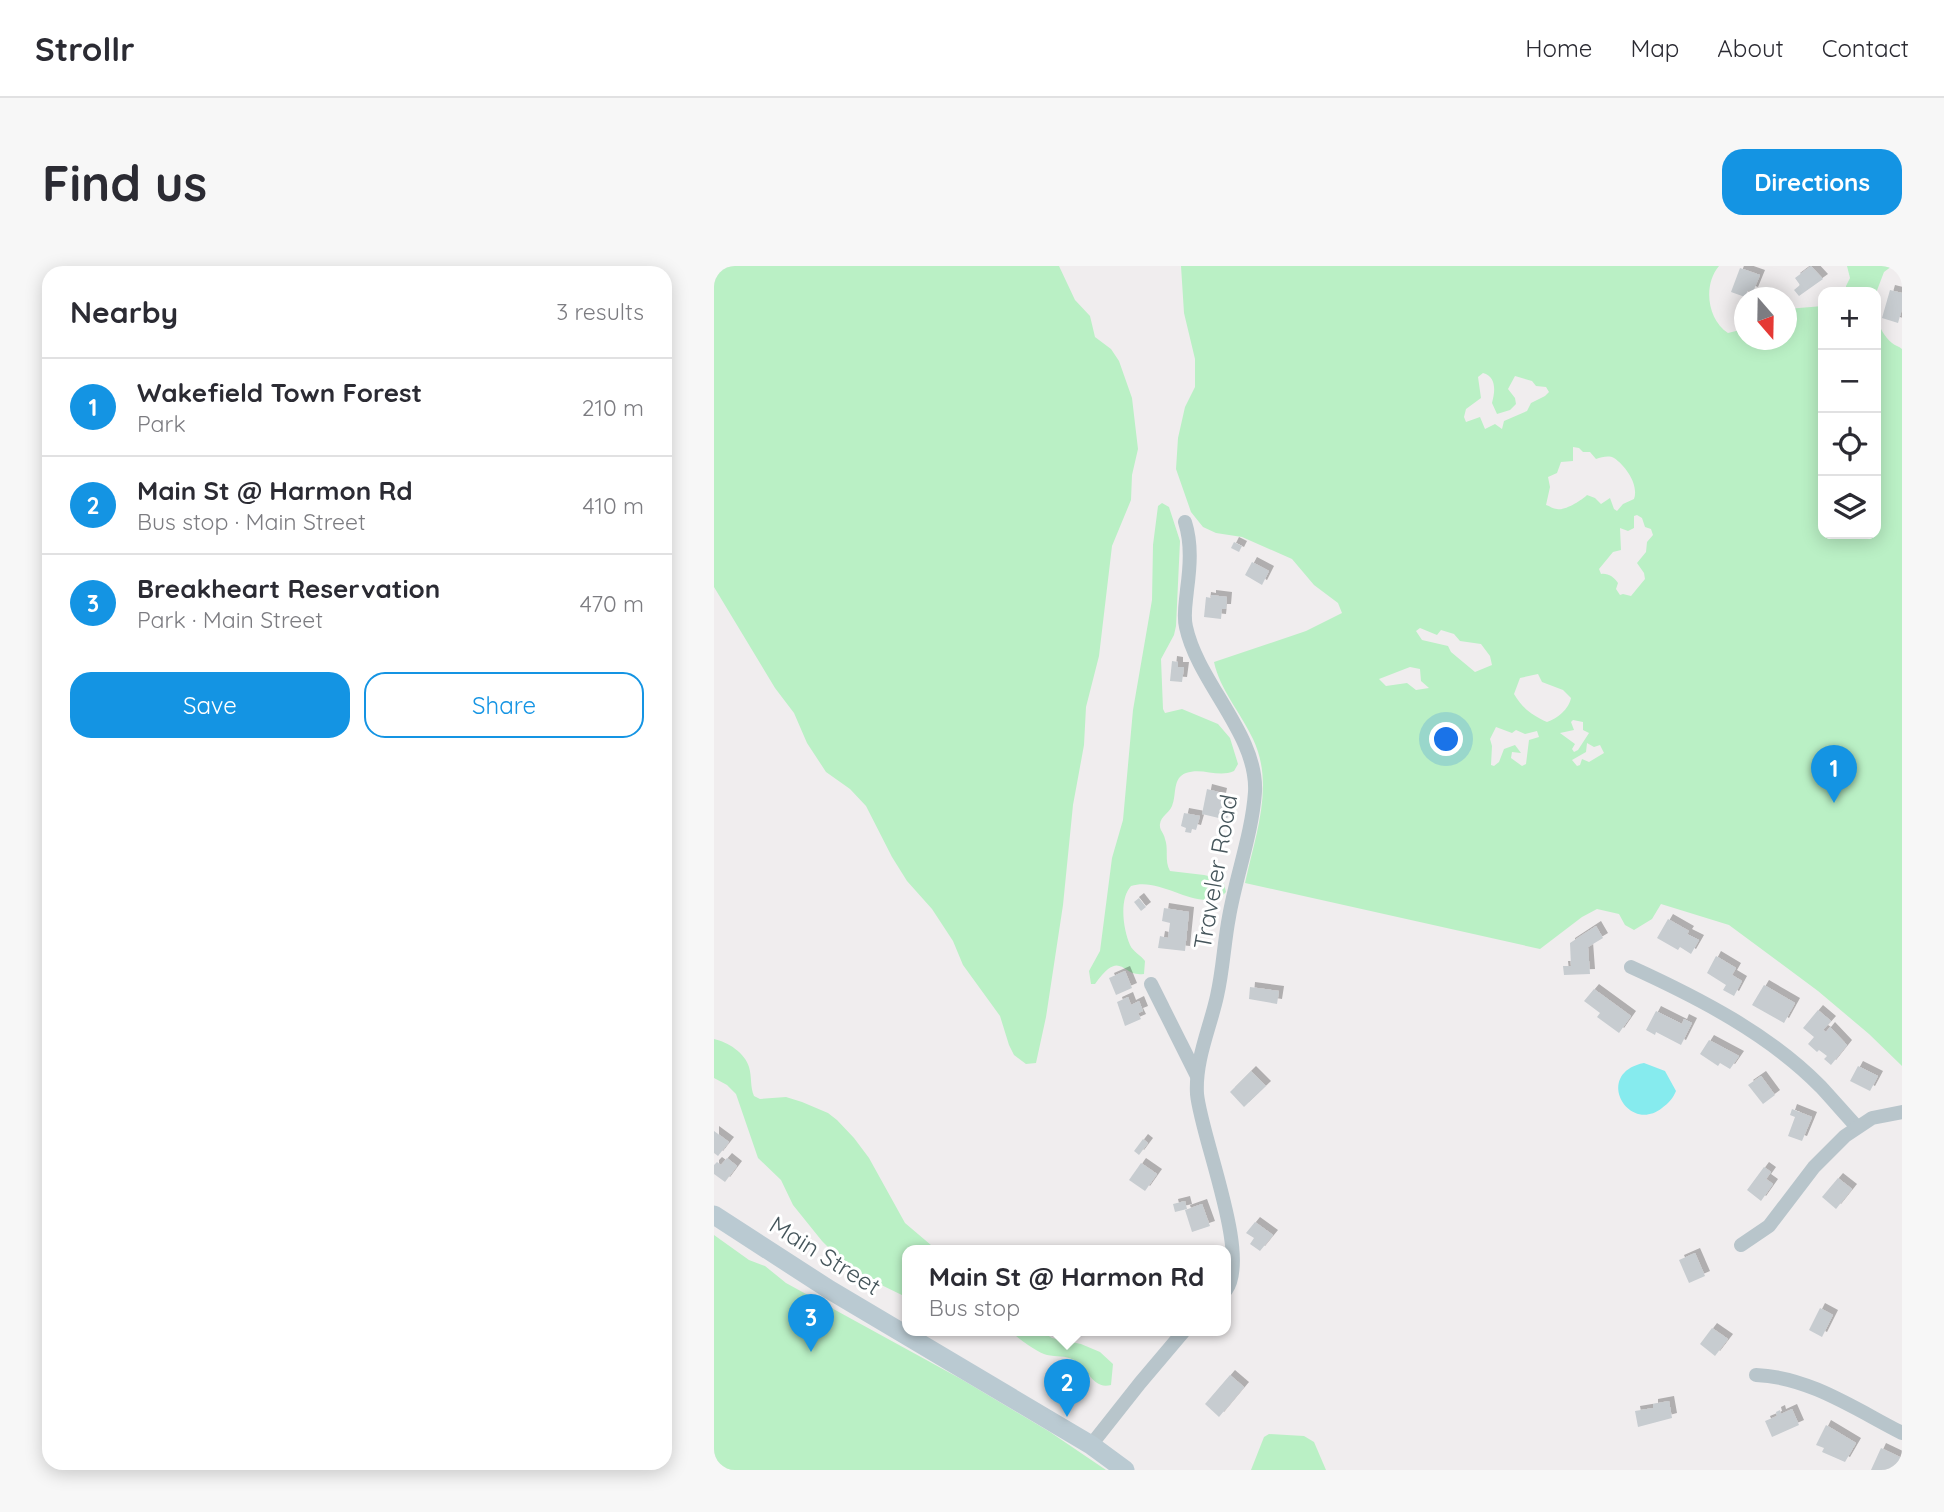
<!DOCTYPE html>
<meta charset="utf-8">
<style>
:root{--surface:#fff;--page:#f7f7f7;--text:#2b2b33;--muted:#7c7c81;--line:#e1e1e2;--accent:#1494e3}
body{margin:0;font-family:Quicksand,sans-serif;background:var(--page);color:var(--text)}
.controls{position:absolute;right:21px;top:21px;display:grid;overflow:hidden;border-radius:14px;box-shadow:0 4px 18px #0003}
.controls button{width:63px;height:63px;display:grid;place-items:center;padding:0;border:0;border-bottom:2px solid var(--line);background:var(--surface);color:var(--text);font:35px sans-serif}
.compass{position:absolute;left:1020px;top:21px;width:63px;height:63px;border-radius:50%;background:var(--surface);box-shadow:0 4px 18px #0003;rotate:160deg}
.you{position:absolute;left:733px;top:474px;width:24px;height:24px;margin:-18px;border:5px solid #fff;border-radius:50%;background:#1a73e8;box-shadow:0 0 0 10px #1a73e833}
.badge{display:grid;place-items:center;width:46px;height:46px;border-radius:50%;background:var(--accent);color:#fff;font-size:23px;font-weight:700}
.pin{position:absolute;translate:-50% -58px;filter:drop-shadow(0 2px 4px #0008)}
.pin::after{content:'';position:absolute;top:37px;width:24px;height:21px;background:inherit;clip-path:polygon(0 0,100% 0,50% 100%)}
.popup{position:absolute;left:188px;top:979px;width:329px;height:91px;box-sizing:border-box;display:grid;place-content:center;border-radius:14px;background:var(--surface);filter:drop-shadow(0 2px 5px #0005);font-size:23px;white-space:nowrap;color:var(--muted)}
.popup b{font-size:26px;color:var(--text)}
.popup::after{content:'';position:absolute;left:50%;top:100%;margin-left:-14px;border:14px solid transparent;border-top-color:var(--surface)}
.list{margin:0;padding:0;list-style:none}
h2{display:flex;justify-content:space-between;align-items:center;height:91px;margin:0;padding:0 28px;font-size:30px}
h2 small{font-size:23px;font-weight:400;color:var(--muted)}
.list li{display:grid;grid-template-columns:46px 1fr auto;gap:21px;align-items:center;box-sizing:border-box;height:98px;padding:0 28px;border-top:2px solid var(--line)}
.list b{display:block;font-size:26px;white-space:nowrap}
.list p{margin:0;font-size:23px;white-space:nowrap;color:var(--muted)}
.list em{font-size:23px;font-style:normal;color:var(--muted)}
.actions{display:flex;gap:14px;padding:21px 28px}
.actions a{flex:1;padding:16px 0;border:2px solid var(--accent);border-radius:21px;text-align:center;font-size:24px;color:var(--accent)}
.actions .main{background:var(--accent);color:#fff}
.icon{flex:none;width:38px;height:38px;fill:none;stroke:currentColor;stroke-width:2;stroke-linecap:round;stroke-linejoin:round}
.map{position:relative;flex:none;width:1188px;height:1204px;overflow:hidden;border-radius:21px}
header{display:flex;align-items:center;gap:42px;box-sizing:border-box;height:98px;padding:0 35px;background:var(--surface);border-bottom:2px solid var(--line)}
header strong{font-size:33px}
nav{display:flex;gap:38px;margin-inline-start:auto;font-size:24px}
.intro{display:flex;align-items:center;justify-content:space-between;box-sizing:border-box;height:168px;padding:0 42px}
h1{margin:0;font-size:49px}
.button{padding:18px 32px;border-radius:21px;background:var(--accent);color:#fff;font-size:24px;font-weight:700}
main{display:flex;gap:42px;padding:0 42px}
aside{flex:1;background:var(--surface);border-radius:21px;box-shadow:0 4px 18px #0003}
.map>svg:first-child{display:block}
.green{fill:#baf0c5;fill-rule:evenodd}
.water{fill:#86ebee}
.building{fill:#c7ccd0;filter:url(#shadow)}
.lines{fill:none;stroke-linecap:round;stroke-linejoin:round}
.street{stroke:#b8c5cb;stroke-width:14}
.secondary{stroke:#bacad2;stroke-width:19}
.labels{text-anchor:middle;stroke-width:6;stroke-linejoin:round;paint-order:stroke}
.street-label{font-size:24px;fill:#45555b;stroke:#fff}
</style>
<header>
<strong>Strollr</strong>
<nav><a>Home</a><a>Map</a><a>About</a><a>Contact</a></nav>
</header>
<div class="intro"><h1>Find us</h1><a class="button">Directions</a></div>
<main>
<aside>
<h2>Nearby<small>3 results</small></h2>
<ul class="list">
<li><span class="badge">1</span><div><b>Wakefield Town Forest</b><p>Park</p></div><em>210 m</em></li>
<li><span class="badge">2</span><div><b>Main St @ Harmon Rd</b><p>Bus stop · Main Street</p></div><em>410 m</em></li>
<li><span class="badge">3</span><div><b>Breakheart Reservation</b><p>Park · Main Street</p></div><em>470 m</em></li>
</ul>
<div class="actions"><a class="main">Save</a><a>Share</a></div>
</aside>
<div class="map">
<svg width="1188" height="1204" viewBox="0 0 1188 1204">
<defs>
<filter id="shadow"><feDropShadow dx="5" dy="-5" stdDeviation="0" flood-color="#0004"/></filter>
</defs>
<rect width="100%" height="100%" fill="#f0edee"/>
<!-- green -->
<g class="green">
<path d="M0 0H345L361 34 376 50 381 71 397 83 405 95 418 132 424 183 418 209 417 234 398 280 385 390 372 441 370 479 359 539 349 639 332 751 322 797 312 798 300 789 295 779 286 750 249 699 239 675 218 643 193 615 178 591 152 540 136 523 112 506 93 477 80 447 61 422 0 321Z"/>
<path d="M467 0H1005C989 19 993 53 1014 67L1030 63V74H1072L1073 43 1109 40V268H1162V52C1165 60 1171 72 1178 77 1181 80 1185 80 1188 83V800L1155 768 1104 725 1015 659 947 638 938 653 920 664 911 659 905 648 883 643 868 651 826 683 531 617C541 570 561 519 539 473 527 447 506 424 500 396L592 365 628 347 624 337 600 319 578 293 528 271 502 267 489 261 477 246 462 203 464 172 471 141 481 121V93L470 47ZM769 107C783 111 781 126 778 137L783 148 796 144 802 138 801 132 794 123 801 110 818 115 822 120 832 121 835 126 831 130 817 137 813 145 790 155 788 163 781 158 771 163 766 151 752 156 750 151 752 143 767 132 764 111ZM859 181 865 182 869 186H876L882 193C888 191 895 189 900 192 912 200 925 219 920 233L909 238 903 245 900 243 896 232 887 238 881 232 873 229C868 234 851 245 843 243 839 243 836 240 832 239L836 221 834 211 843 207 847 196 859 195ZM923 249 928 252 931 261 937 263 939 269 933 276 932 286 923 297 930 307 931 313 917 330 909 328 906 329 902 323 904 317C900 311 894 307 887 308L885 303 899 286 907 284 906 262 914 265 920 262V250ZM706 362 723 369 727 364 740 368 746 375 767 378 776 390 778 399 761 406 737 386 734 380 708 374 702 365ZM696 401 706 403 707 415 715 422 702 424 693 417 672 420 665 413ZM824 408 828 416 849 424 857 432C855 443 843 453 833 456 818 449 809 443 800 428L806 412ZM859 454 869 456V464L875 467 864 484 860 486 858 483 861 478 846 467 860 464 857 456ZM782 461 798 467 802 464 811 468 823 465 825 471 815 474 812 498 808 500 797 492 798 486 807 487 801 479 790 483 785 496 780 500 777 499 778 480 776 473ZM873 477 880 481 886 479 890 487 875 496 868 493 866 499 863 500 858 494 872 486Z"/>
<path d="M1133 0H1178L1170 6 1162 27 1132 26V20L1136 12Z"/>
<path d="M448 237 455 241 466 275 462 360 460 369 447 393 449 443 451 447 468 443 504 458 516 472 524 498 520 505C504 512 488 501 472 507 458 512 463 529 458 540 455 547 447 550 446 558 445 564 450 567 451 573 455 584 450 594 456 605L490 609 503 612 510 618 512 626 506 632C476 642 447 611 417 620 405 633 409 663 416 679 419 686 427 689 431 695L430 708C407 712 408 681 381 718H377L375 705 386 685 398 592 409 554 419 444 438 334 439 279 444 240Z"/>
<path d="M0 773C14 776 31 787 35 801 38 811 36 821 40 830L46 833 72 831 88 836 114 847 123 854 140 872 155 892 191 957 224 985H194V1032L155 1013 121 988 108 975 79 939 67 914 44 892 22 828 13 819 0 812Z"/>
<path d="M0 969 35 994 51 1000 72 1017 247 1113 336 1166 392 1204H0Z"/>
<path d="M296 1065H327L338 1072 367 1078 386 1086 399 1098 397 1119C378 1124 374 1101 360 1094 351 1089 342 1091 333 1089 324 1087 304 1072 296 1065Z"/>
<path d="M555 1168 590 1170 600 1176 612 1204H537L550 1171Z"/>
</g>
<!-- water -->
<path class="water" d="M930 797 951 805 962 825C959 832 955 837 948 842 914 869 879 807 930 797Z"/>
<!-- building -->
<g class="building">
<path d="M1097 0 1109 13 1085 30 1080 24 1086 19 1081 12Z"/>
<path d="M1026 2 1046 9 1039 26 1034 24 1031 31 1017 26Z"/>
<path d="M1176 24 1188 27V43L1184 57 1168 52Z"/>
<path d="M520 276 528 280 525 286 517 282Z"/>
<path d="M538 296 555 305 548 319 531 309Z"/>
<path d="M497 329 513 331 512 343H508L507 353 490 351 492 331 497 332Z"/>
<path d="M458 395 464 396V401H470L468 416 456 415Z"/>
<path d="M493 523 508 527 507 532 513 534 511 541 516 542 513 554 488 548Z"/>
<path d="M470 547 486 550 482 564 478 563 477 567 471 566 472 562 467 560Z"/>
<path d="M425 632 432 641 427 645 420 636Z"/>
<path d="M450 642 475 646 471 685 444 682 446 670 454 672 456 657 448 655Z"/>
<path d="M954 653 975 665 973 668 985 674 977 688 966 681 964 684 943 672Z"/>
<path d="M882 660 889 672 874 681 876 708 850 709 849 700H857L856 677Z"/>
<path d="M1002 690 1022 702 1018 709 1028 715 1020 730 1009 724 1012 719 993 707Z"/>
<path d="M411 705 418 722 402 729 395 712Z"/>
<path d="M1050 719 1081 737 1070 757 1038 739Z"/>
<path d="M536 721 565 725 563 738 535 733Z"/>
<path d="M880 723 917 750 905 767 883 751 886 747 870 735Z"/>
<path d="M414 731 417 739 425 735 429 745 424 747 427 753 411 760 403 736Z"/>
<path d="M1104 744 1117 755 1109 764 1112 766 1116 761 1133 779 1117 799 1110 793 1113 790 1105 784 1103 786 1094 778 1100 771 1089 762Z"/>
<path d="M942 745 968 758 970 753 978 757 967 779 942 766 941 769 932 764Z"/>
<path d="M995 774 1025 790 1016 803 1006 797 1004 800 986 788Z"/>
<path d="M1144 800 1164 810 1156 825 1136 815Z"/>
<path d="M537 805 552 820 530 841 516 826Z"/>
<path d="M1047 810 1061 829 1049 838 1034 819Z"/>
<path d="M1078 843 1098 851 1088 875 1074 870 1081 851 1076 849Z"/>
<path d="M0 865 15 876 4 890 0 887Z"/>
<path d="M429 873 434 877 425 889 420 885Z"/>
<path d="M13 892 23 900 11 916 0 908V899L3 896 7 899Z"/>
<path d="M427 897 443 908 431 925 415 914Z"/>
<path d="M1050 901 1057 906 1052 913 1059 918 1047 935 1033 924Z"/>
<path d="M1124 912 1138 923 1122 943 1108 931Z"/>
<path d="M471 935 473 943 461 946 459 938Z"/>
<path d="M488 938 496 960 478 966 471 944Z"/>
<path d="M541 956 559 969 546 985 536 978 540 972 532 967Z"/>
<path d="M981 987 991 1010 975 1017 965 994Z"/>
<path d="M1106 1042 1119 1049 1108 1071 1095 1064Z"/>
<path d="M998 1062 1014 1073 1001 1090 986 1078Z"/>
<path d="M516 1109 530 1121 505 1151 491 1138Z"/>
<path d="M955 1135 958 1152 924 1161 921 1145 939 1142V1138Z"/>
<path d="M1078 1143 1085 1159 1058 1171 1051 1155 1063 1150 1062 1146 1066 1144 1067 1148Z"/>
<path d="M1112 1159 1142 1177 1131 1196 1108 1186 1110 1182 1102 1179Z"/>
<path d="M1167 1182 1188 1192 1186 1204H1157Z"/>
</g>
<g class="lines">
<!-- street -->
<g class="street">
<path d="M471 256C478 278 476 301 473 324 472 336 469 349 472 361 484 417 544 469 541 526 538 568 522 610 515 651 510 677 509 704 503 730 496 762 481 794 483 828 487 871 537 990 512 1024"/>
<path d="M917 701C985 732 1055 768 1107 821 1119 834 1131 848 1143 861"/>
<path d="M437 718 483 810"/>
<path d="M1027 979 1055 960 1100 901 1131 870 1158 852 1188 846"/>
<path d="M1042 1109C1095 1111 1141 1143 1188 1167"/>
<path d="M377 1179 426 1117 470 1065"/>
</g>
<!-- secondary -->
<path class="secondary" d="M0 949 116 1024 377 1179 411 1204"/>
</g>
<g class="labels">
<!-- street labels -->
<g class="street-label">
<text transform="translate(502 606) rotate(-80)" y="8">Traveler Road</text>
<text transform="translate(111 990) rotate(32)" y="8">Main Street</text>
</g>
</g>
</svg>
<div class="controls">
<button>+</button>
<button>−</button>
<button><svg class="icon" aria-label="locate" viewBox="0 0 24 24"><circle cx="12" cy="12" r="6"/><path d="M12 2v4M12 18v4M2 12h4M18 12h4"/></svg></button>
<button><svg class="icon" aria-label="layers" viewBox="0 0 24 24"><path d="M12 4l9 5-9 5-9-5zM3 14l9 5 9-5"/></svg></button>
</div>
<svg class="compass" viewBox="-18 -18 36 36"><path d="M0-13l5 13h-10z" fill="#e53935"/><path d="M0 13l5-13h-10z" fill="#7c7c81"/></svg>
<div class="you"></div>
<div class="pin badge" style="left:1120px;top:537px">1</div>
<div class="pin badge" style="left:353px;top:1151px">2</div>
<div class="popup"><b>Main St @ Harmon Rd</b>Bus stop</div>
<div class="pin badge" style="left:97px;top:1086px">3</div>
</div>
</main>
